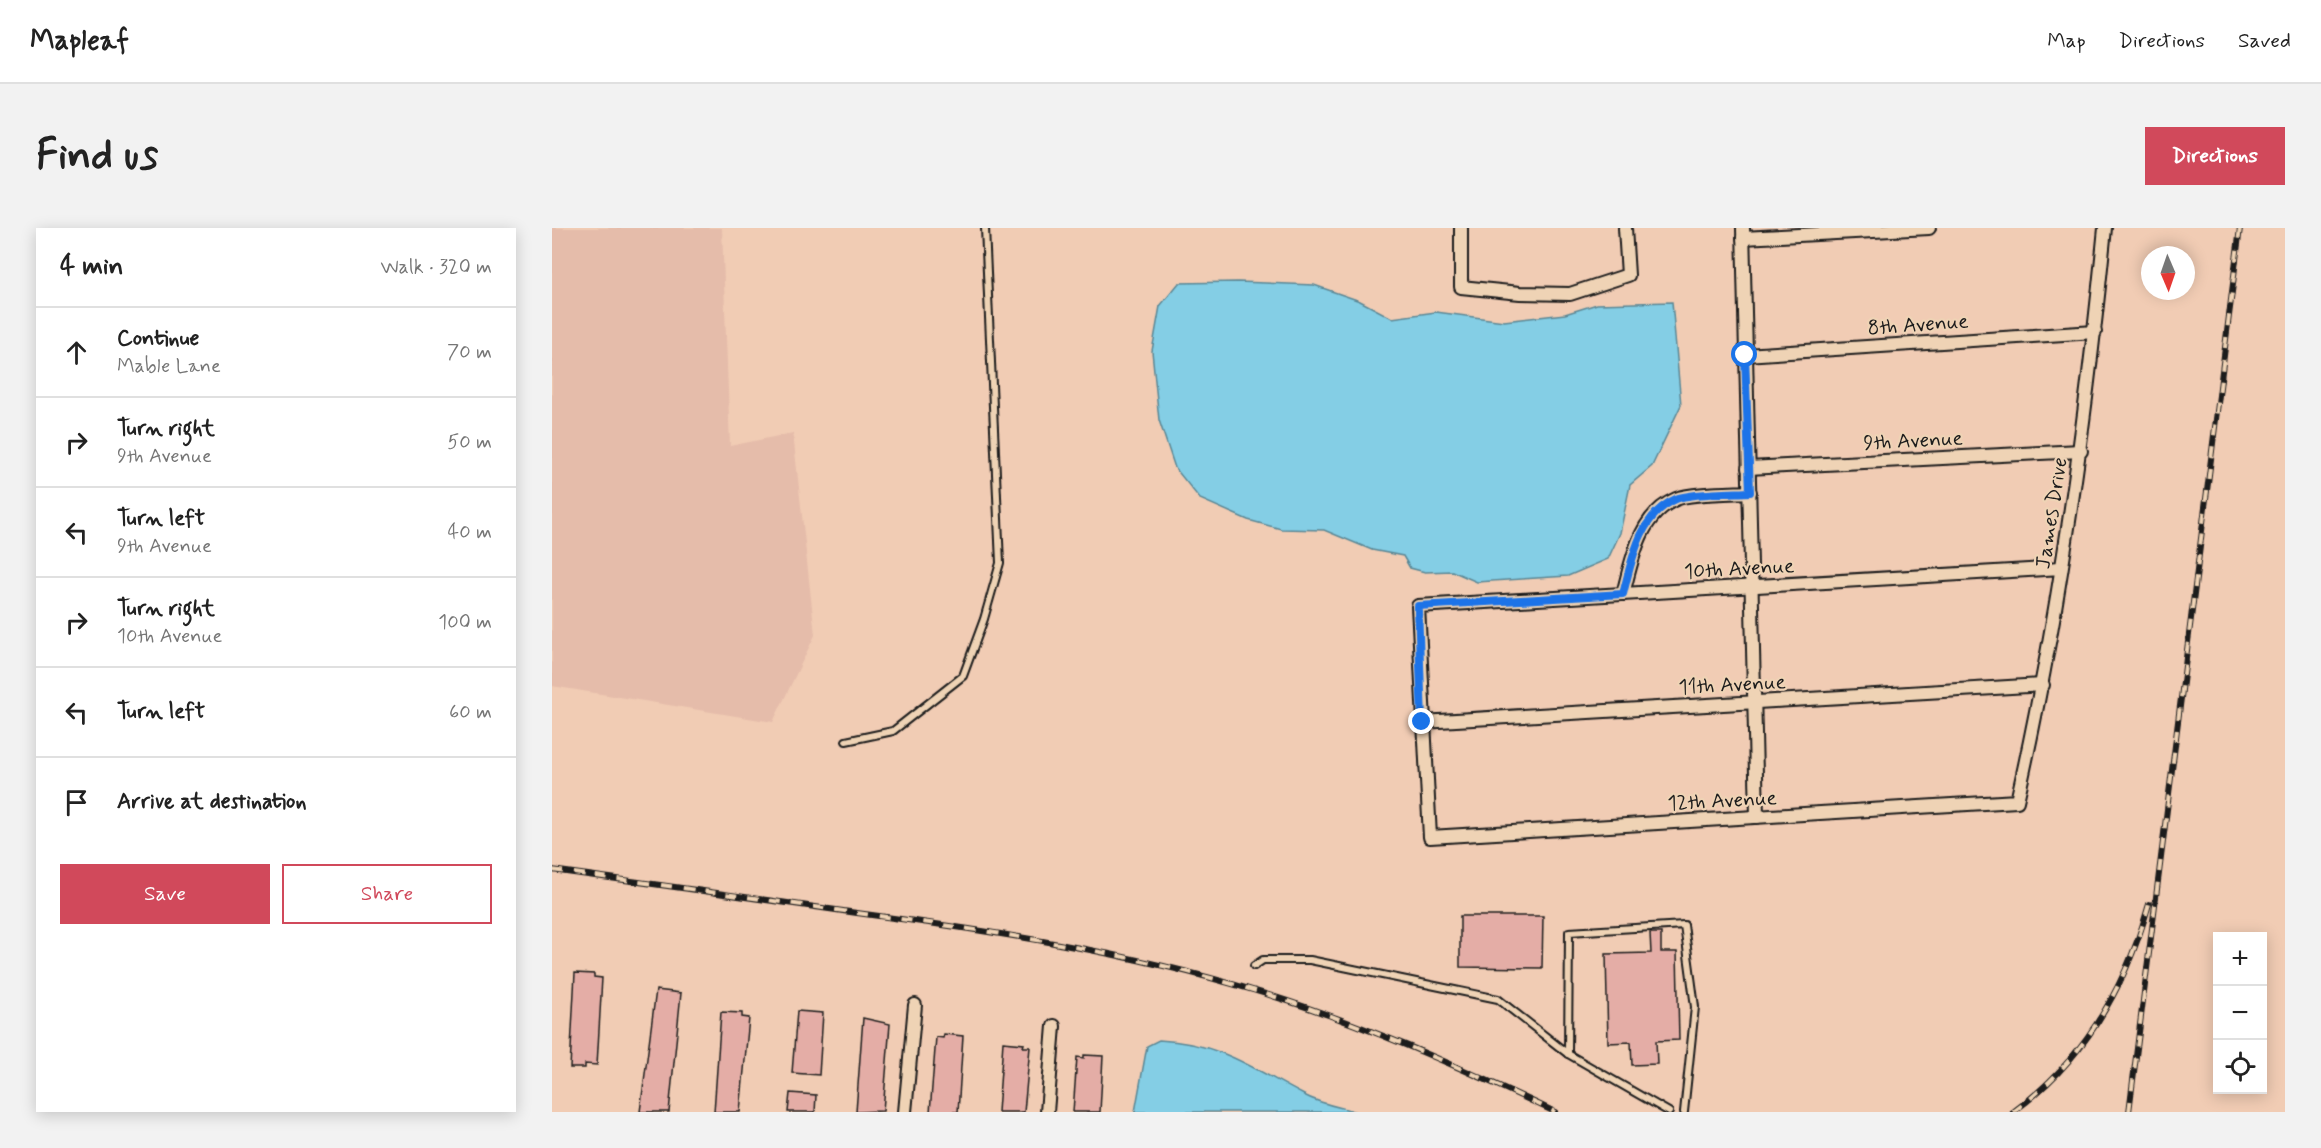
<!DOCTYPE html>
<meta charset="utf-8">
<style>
:root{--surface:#fff;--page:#f2f2f2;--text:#222;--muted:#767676;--line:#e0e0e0;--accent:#d1495b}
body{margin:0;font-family:Mynerve,sans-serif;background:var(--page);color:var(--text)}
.controls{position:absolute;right:18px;bottom:18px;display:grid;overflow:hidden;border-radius:0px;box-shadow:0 3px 15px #0003}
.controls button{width:54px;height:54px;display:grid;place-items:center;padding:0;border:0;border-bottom:2px solid var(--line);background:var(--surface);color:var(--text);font:30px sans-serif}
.compass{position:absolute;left:1589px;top:18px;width:54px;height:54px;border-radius:50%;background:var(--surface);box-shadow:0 3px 15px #0003;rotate:178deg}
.stop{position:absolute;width:18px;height:18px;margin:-14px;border:4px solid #1a73e8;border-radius:50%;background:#fff}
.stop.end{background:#1a73e8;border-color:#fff;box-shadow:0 2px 6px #0008}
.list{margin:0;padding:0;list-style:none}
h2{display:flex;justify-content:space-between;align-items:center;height:78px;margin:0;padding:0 24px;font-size:26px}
h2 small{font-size:20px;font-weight:400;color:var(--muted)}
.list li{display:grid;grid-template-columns:39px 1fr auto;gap:18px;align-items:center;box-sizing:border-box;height:90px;padding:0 24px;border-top:2px solid var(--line)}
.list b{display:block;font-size:22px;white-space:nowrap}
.list p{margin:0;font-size:20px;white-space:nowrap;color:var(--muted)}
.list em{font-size:20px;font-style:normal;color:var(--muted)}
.actions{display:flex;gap:12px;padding:18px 24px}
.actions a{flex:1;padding:14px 0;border:2px solid var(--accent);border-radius:0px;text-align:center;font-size:21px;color:var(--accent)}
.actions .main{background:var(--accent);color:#fff}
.icon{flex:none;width:33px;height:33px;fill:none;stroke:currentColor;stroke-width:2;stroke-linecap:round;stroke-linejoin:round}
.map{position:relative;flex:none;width:1733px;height:884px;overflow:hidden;border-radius:0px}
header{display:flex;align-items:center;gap:36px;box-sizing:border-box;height:84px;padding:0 30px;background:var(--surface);border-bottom:2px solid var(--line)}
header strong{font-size:28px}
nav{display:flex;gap:33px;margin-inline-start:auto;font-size:21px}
.intro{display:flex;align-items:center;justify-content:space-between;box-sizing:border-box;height:144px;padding:0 36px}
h1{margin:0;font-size:42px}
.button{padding:15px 27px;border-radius:0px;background:var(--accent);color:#fff;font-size:21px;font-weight:700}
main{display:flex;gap:36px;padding:0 36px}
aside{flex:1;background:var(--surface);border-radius:0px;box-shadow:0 3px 15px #0003}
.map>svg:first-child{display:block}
.built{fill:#e5bcaa}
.water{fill:#84cee5;stroke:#5a8795;stroke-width:1.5}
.building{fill:#e4ada6;stroke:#1c1c1c;stroke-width:1.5}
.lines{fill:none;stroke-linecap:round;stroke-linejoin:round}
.lane-casing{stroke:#1c1c1c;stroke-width:10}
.street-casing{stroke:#1c1c1c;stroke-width:16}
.lane{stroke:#efd3b5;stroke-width:6}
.street{stroke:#efd3b5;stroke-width:12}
.rail-casing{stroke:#1c1c1c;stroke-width:6}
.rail{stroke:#efd3b5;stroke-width:4;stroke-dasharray:11;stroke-linecap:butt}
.route{stroke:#1a73e8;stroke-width:8}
.labels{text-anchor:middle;stroke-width:4.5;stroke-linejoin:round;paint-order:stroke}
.street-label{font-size:21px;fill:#1c1c1c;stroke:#efd3b5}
</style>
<header>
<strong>Mapleaf</strong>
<nav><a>Map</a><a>Directions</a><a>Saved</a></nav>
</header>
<div class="intro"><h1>Find us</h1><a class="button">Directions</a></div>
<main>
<aside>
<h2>4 min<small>Walk · 320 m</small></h2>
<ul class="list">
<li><svg class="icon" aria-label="ahead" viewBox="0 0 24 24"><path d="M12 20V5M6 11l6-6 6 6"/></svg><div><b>Continue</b><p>Mable Lane</p></div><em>70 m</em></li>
<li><svg class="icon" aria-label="right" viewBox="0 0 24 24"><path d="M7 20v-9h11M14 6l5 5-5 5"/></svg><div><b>Turn right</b><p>9th Avenue</p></div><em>50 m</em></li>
<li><svg class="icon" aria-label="left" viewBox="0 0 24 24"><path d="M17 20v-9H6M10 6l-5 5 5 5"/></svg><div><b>Turn left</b><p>9th Avenue</p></div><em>40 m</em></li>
<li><svg class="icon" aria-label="right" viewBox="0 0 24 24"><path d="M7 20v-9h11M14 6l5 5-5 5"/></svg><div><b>Turn right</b><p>10th Avenue</p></div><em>100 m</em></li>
<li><svg class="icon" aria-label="left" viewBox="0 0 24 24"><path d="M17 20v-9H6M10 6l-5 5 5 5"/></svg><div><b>Turn left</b></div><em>60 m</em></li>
<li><svg class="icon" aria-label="arrive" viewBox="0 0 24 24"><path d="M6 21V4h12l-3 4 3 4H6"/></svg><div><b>Arrive at destination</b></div></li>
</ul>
<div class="actions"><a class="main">Save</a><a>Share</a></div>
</aside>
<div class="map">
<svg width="1733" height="884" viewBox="0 0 1733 884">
<rect width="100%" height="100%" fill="#f1ccb4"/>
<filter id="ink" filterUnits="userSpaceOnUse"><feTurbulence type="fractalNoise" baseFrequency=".0167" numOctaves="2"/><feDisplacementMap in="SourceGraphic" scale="12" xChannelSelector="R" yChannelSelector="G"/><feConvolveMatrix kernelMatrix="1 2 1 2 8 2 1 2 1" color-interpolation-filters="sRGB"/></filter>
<g filter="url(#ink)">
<!-- built -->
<path class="built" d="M0 0H170L178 218 241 205 263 407 221 494 0 458Z"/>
<!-- water -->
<g class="water">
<path d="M686 54 762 57 808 73 840 90 884 84 952 93 1013 86 1045 76 1120 74 1129 177 1100 238 1078 257 1068 305 1056 331 1016 348 925 354 900 343 873 344 858 340 851 328 820 322 772 302 729 301 696 292 648 271 623 240 607 192 600 123 608 78 627 55Z"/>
<path d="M607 812C669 815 700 840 752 867 768 876 788 879 805 884H583L595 818Z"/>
</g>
<!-- building -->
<g class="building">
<path d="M908 688H991L990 740 908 739Z"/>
<path d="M1098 705H1109V724H1125L1127 812 1104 813 1105 836 1080 837 1079 814 1056 815 1054 726 1099 725Z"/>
<path d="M23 745 42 746V749L50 750 45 837 33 836V840H18Z"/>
<path d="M104 762 129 765 117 884H88Z"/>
<path d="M245 783 271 785 267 847 240 845Z"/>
<path d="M169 784 190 785V789L197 790 188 884H162Z"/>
<path d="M311 790 338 796 331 883 304 884Z"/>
<path d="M392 806 411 808 406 884H378L384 809 391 810Z"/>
<path d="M451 814 472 816 471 819H478L472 884H446Z"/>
<path d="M532 827 551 828 548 884H521L525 829 532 830Z"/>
<path d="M238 865 264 867 263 884H236Z"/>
</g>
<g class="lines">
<defs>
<g id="lane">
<path d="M294 513 341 503 411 448 432 391 448 335 433 0"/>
<path d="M702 738 711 732H758L946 771 1016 826 1117 884"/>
<path d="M1016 826 1017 704 1132 697 1143 779 1132 884"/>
</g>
<g id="street">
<path d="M909 0V59L968 65 1018 66 1076 47 1073 0"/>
<path d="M1191 0 1205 589"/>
<path d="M1191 10 1377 0"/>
<path d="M1193 127 1543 104"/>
<path d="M1196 240 1529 223"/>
<path d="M1509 340 866 378 878 609 1465 573C1508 384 1534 193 1553 0"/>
<path d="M1071 366C1080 332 1087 287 1124 271 1138 265 1180 265 1198 264"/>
<path d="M870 494 1491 457"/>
<path d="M353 884 363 777"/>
<path d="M495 884 502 798"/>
</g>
</defs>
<!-- lane casing -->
<use href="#lane" class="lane-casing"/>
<!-- street casing -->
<use href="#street" class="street-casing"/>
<!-- lane -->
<use href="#lane" class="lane"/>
<!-- street -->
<use href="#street" class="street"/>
<defs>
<g id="rail">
<path d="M0 642C102 656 203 670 305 685 439 703 573 723 704 763 807 794 906 838 1003 884"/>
<path d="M1461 884C1532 833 1574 758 1597 676"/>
<path d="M1577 884 1688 0"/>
</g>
</defs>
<!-- rail casing -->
<use href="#rail" class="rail-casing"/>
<!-- rail -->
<use href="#rail" class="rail"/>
</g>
</g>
<g class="lines" filter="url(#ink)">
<!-- route -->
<path class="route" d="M870 494 866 378 1071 366C1080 332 1087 287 1124 271 1138 265 1180 265 1198 264L1193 127"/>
</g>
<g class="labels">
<!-- street labels -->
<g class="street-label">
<text transform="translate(1366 96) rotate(-4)" y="7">8th Avenue</text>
<text transform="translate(1361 212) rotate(-3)" y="7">9th Avenue</text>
<text transform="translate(1499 285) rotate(-81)" y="7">James Drive</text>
<text transform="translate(1187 340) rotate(-3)" y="7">10th Avenue</text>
<text transform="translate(1180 456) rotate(-3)" y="7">11th Avenue</text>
<text transform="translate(1170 572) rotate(-3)" y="7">12th Avenue</text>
</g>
</g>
</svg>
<div class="controls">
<button>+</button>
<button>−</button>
<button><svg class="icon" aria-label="locate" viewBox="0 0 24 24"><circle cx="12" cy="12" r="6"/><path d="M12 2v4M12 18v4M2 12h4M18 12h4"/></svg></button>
</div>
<svg class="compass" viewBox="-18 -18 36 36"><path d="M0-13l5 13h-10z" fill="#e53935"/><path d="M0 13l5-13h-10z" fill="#767676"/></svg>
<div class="stop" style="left:1193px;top:127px"></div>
<div class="stop end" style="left:870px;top:494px"></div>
</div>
</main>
